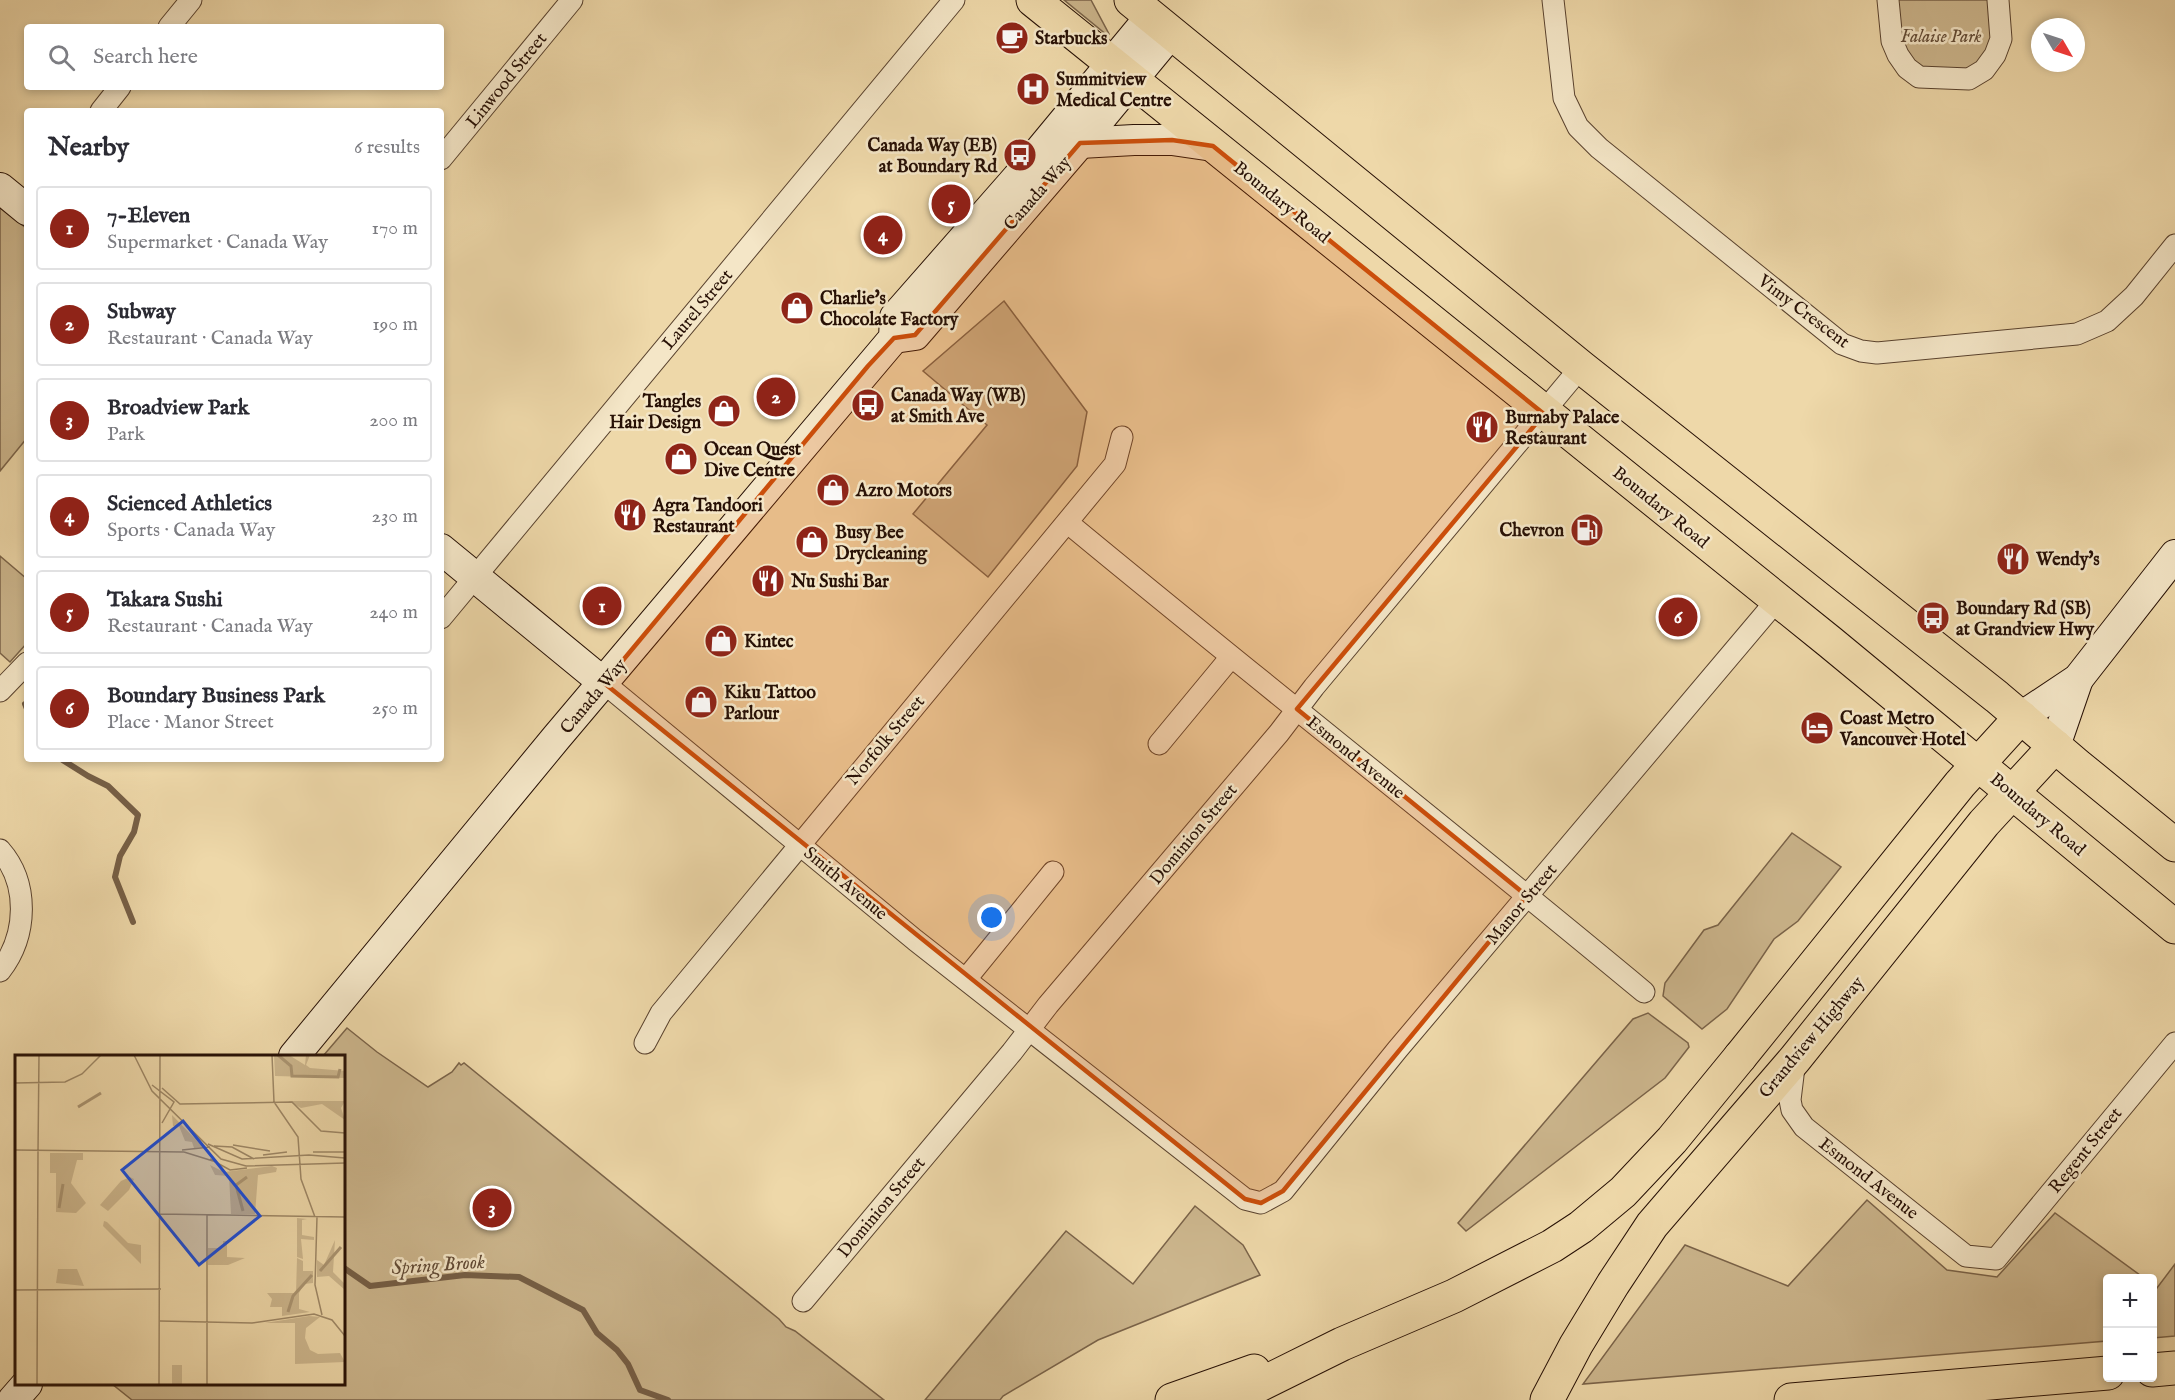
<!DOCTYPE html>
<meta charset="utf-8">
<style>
:root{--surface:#fff;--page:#f7f7f7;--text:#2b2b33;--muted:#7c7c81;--line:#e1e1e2;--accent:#8f2418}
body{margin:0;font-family:"IM FELL English",serif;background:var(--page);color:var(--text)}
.controls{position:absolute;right:18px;bottom:18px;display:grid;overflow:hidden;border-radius:6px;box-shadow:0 3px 9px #0003}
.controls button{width:54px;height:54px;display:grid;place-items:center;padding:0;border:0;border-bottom:2px solid var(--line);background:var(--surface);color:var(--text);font:30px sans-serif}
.compass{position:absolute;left:2031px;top:18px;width:54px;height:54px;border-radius:50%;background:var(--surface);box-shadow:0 3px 9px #0003;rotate:129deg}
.you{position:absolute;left:992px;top:918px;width:21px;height:21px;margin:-15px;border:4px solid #fff;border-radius:50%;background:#1a73e8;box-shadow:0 0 0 9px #1a73e833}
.badge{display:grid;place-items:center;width:39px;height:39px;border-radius:50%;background:var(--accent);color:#fff;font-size:20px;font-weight:700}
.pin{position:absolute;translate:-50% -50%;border:3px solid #fff;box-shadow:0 2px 6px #0006}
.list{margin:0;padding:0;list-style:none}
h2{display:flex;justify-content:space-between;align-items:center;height:78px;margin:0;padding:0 24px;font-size:26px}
h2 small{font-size:20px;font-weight:400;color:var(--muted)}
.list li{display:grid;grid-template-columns:39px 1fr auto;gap:18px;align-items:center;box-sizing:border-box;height:84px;margin:0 12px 12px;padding:0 12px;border:2px solid var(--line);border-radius:6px}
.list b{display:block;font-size:22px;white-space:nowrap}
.list p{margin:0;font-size:20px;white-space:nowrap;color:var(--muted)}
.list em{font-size:20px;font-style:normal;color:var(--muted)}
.icon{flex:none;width:33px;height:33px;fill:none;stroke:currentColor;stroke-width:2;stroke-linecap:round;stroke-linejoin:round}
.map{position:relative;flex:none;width:2175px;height:1400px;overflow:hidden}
.search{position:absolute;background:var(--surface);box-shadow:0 3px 9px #0003;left:24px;top:24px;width:420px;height:66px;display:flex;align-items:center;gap:15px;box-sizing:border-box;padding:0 21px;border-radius:6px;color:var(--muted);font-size:22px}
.panel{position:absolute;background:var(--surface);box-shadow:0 3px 9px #0003;left:24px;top:108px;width:420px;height:654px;border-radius:6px}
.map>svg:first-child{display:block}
.green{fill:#ccb68d;stroke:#7a6349;stroke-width:1.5}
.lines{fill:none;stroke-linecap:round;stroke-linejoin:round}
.stream{stroke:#765f46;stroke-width:6}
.street-casing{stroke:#59422e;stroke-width:23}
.secondary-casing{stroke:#271005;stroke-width:32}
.primary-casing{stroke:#271005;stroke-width:35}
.highway-casing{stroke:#271005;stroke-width:35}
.street{stroke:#f4e6c7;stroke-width:21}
.secondary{stroke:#f4e6c7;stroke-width:30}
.primary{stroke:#eed8a9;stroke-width:33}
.highway{stroke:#eed8a9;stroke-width:33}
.marked{fill:#cb4e0b;fill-opacity:0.2;stroke:#cb4e0b;stroke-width:4.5;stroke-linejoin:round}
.labels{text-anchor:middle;stroke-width:5;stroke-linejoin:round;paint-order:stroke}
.park-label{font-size:18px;font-style:italic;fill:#614a35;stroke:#f4e6c7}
.poi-label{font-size:18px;font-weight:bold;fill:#271005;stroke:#f4e6c7;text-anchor:start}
.street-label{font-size:18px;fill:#271005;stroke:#f4e6c7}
.water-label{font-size:20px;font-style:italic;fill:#624b36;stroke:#f4e6c7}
.inset-river{fill:none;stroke:#aa9471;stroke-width:3}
.inset-road{fill:none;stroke:#9e8867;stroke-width:1.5}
.view{fill:#1d4ed8;fill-opacity:0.15;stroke:#1d4ed8;stroke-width:3}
.inset-edge{fill:none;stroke:#271005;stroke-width:3}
</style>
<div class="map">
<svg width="2175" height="1400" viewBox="0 0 2175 1400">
<rect width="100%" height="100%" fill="#eed8a9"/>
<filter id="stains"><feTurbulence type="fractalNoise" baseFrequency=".00333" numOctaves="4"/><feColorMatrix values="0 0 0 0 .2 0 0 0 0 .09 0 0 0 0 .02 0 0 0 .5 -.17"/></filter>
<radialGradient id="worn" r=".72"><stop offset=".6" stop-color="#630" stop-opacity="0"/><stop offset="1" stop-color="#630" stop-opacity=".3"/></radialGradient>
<!-- green -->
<g class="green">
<path d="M1064 0H1091L1109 34 1107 35Z"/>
<path d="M1895 0H1994L1997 37 1985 60 1969 69 1933 73 1914 65 1900 45Z"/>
<path d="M0 206 27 229V438L0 471Z"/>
<path d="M1004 301 1087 412 1077 466 988 577 913 514 987 425 923 371Z"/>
<path d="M0 556 27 579V643L10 662 0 653Z"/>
<path d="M1792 833 1841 867 1798 921 1774 939 1727 1009 1702 1029 1663 996 1665 983 1704 930 1718 925Z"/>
<path d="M1648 1013 1688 1043 1689 1047 1665 1078 1466 1231 1458 1223 1633 1019Z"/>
<path d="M347 1028 377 1052 428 1087 452 1072 459 1063 461 1065 464 1063 779 1319 786 1327 795 1331 884 1400H132L112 1384H344V1056H323Z"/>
<path d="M1867 1200 1947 1270 1997 1277 2055 1213 2144 1278H2108L2107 1341 1583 1384 1685 1245 1788 1286Z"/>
<path d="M1195 1206 1243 1245 1260 1275 1098 1340 1003 1396 1000 1400H925L1066 1231 1133 1284Z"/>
<path d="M2175 1264V1336L2153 1338V1285L2157 1288Z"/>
</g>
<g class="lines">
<!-- stream -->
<g class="stream">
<path d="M25 704 27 709"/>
<path d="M61 759 88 776 108 786 138 815 134 832 120 856 115 877 133 922"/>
<path d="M344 1268 370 1286 465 1275 519 1277 583 1310 597 1333 617 1350 628 1364 640 1390 668 1400"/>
</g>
<defs>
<g id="street">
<path d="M1553 0 1564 98 1578 127 1599 148 1842 344 1861 351 1877 353 2077 334 2107 321 2134 296 2175 245"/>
<path d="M1888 0 1892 41 1898 55 1907 68 1919 77 1969 79 1984 70 1995 55 2001 39 1998 0"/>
<path d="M169 27 191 0"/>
<path d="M101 111 120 87"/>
<path d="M441 159 572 0"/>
<path d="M1068 523C1259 681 1454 834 1644 992"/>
<path d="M441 618 954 0"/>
<path d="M604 683 915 940 1245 1199 1261 1203 1283 1191 1397 1050 1777 600"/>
<path d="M0 691 27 663"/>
<path d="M1159 744 1231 657"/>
<path d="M0 850C29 883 28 935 0 971"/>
<path d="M966 979 1053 872"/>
<path d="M645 1043 661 1013 1115 464 1122 437"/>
<path d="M1795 1059 1790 1100 1792 1110 1804 1127 1966 1256 1996 1259 2175 1043"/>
<path d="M803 1301 1012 1052 1048 1005 1279 733 1314 687 1581 367"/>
</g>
<g id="secondary">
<path d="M1080 143 1134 140H1172L1213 146"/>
<path d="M0 188 27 210"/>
<path d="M894 338 915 335 1080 143 1171 33"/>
<path d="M441 549 604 683"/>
<path d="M2021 717 2078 679 2175 555"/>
<path d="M2055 746 2078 679"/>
<path d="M294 1056 556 738 894 338 895 317 1017 178 1151 16"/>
<path d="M13 1400 27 1384"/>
</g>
<g id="primary">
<path d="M1033 0 1830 642 2175 927"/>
<path d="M1131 0 1581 367 1997 697 2077 765 2175 845"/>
<path d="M1740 1057 1960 784 2021 717"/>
<path d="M1547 1400 1576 1345 1613 1284 1652 1225 1795 1059 1984 823 2055 746"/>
</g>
<g id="highway">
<path d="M2152 1370 2175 1368"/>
<path d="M1172 1400 1254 1371"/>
<path d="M1229 1400 1342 1344 1454 1296 1552 1246 1581 1227 1623 1192 1672 1140 1740 1057"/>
<path d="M1791 1400 2108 1373"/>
</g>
</defs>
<!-- street casing -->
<use href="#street" class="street-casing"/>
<!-- secondary casing -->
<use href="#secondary" class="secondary-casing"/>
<!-- primary casing -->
<use href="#primary" class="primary-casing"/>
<!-- highway casing -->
<use href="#highway" class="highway-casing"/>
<!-- street -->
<use href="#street" class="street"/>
<!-- secondary -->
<use href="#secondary" class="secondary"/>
<!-- primary -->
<use href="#primary" class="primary"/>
<!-- highway -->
<use href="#highway" class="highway"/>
</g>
<!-- marked area -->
<path class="marked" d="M1172 140 1213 146 1544 414 1297 709 1527 896 1283 1191 1261 1203 1245 1199 604 683 868 366 894 338 915 335 1080 143Z"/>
<!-- icons -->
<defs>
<symbol id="cafe-disc" viewBox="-11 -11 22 22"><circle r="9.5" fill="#8f2418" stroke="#f4e6c7"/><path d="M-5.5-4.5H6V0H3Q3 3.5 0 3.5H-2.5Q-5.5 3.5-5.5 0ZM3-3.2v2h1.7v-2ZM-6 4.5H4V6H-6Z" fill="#fff"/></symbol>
<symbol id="hospital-disc" viewBox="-11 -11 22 22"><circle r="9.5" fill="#8f2418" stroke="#f4e6c7"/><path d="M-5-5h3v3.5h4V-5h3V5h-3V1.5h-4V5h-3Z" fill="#fff"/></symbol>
<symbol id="bus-disc" viewBox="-11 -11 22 22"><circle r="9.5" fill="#8f2418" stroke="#f4e6c7"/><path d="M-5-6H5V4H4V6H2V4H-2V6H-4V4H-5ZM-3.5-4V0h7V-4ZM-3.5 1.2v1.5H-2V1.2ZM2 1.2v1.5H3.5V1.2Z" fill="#fff"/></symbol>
<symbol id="shop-disc" viewBox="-11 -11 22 22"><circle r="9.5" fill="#8f2418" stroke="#f4e6c7"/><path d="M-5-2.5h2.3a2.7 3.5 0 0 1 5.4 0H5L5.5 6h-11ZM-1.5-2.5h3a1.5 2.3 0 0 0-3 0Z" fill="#fff"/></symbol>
<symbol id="restaurant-disc" viewBox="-11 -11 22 22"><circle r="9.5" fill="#8f2418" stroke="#f4e6c7"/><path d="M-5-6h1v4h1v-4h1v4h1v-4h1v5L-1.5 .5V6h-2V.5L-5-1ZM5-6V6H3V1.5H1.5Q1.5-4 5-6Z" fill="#fff"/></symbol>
<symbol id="fuel-disc" viewBox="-11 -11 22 22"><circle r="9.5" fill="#8f2418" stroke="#f4e6c7"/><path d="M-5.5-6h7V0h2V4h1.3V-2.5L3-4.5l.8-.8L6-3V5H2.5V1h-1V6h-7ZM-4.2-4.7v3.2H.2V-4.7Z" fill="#fff"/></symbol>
<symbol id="hotel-disc" viewBox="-11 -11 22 22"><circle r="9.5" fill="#8f2418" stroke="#f4e6c7"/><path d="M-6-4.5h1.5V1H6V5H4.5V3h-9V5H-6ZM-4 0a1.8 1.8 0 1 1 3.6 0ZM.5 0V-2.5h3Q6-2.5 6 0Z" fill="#fff"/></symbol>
</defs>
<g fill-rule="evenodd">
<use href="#cafe-disc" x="993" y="19" width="38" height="38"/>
<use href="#hospital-disc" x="1014" y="70" width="38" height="38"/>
<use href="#bus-disc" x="1001" y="136" width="38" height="38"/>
<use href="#shop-disc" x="778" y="289" width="38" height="38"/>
<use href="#bus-disc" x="849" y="386" width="38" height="38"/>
<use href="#shop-disc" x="705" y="392" width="38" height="38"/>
<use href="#restaurant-disc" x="1463" y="408" width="38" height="38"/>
<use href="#shop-disc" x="662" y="440" width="38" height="38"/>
<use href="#shop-disc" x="814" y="471" width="38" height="38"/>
<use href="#restaurant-disc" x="611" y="496" width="38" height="38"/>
<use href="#fuel-disc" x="1568" y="511" width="38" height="38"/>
<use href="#shop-disc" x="793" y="523" width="38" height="38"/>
<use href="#restaurant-disc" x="1994" y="540" width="38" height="38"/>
<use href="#restaurant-disc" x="749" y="562" width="38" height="38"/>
<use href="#bus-disc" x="1914" y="599" width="38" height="38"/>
<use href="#shop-disc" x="702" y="622" width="38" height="38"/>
<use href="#shop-disc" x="682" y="683" width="38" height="38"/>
<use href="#hotel-disc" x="1798" y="709" width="38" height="38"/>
</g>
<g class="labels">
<!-- park labels -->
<g class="park-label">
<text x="1941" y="42">Falaise Park</text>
</g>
<!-- poi labels -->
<g class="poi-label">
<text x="1035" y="44">Starbucks</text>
<text x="1056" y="85">Summitview<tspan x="1056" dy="21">Medical Centre</tspan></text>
<text x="997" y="151" text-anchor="end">Canada Way (EB)<tspan x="997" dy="21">at Boundary Rd</tspan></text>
<text x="820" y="304">Charlie's<tspan x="820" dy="21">Chocolate Factory</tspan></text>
<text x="891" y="401">Canada Way (WB)<tspan x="891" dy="21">at Smith Ave</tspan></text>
<text x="701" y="407" text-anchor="end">Tangles<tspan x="701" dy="21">Hair Design</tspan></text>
<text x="1505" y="423">Burnaby Palace<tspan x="1505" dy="21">Restaurant</tspan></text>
<text x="704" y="455">Ocean Quest<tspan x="704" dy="21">Dive Centre</tspan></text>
<text x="856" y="496">Azro Motors</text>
<text x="653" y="511">Agra Tandoori<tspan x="653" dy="21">Restaurant</tspan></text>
<text x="1564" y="536" text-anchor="end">Chevron</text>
<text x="835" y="538">Busy Bee<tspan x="835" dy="21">Drycleaning</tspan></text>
<text x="2036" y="565">Wendy's</text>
<text x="791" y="587">Nu Sushi Bar</text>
<text x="1956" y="614">Boundary Rd (SB)<tspan x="1956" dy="21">at Grandview Hwy</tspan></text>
<text x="744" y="647">Kintec</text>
<text x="724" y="698">Kiku Tattoo<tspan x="724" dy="21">Parlour</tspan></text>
<text x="1840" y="724">Coast Metro<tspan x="1840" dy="21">Vancouver Hotel</tspan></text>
</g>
<!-- street labels -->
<g class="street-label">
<text transform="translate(506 80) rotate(-51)" y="6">Linwood Street</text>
<text transform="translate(1037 193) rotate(-49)" y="6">Canada Way</text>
<text transform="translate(1282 202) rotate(39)" y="6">Boundary Road</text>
<text transform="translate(697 309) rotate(-50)" y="6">Laurel Street</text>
<text transform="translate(1804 311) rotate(37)" y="6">Vimy Crescent</text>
<text transform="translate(1661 507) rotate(39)" y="6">Boundary Road</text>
<text transform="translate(593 696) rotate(-50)" y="6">Canada Way</text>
<text transform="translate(885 740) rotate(-50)" y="6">Norfolk Street</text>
<text transform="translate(1356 757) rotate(39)" y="6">Esmond Avenue</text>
<text transform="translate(2038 814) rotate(40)" y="6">Boundary Road</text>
<text transform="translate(1193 834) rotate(-50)" y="6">Dominion Street</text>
<text transform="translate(846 883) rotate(40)" y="6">Smith Avenue</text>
<text transform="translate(1521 904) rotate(-50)" y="6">Manor Street</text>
<text transform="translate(1811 1037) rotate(-50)" y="6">Grandview Highway</text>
<text transform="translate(2085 1150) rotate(-51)" y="6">Regent Street</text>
<text transform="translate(1869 1178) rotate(38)" y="6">Esmond Avenue</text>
<text transform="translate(881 1207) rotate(-50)" y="6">Dominion Street</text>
</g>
<!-- water labels -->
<g class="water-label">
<text transform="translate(438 1264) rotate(-4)" y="7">Spring Brook</text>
</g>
</g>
<!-- overview -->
<g transform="translate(15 1055)">
<rect width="330" height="330" fill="#eed8a9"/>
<path d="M259 0H274L290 10 291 0H295L291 10 295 13 330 16V23L260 21ZM273 46H330L326 53 330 65 307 49 286 53ZM157 60 188 92 179 93 177 87 170 86 164 71H158ZM35 98H68V105H62L56 128 71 148 61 158 41 157V118H35ZM195 110 209 117 257 111 262 113 261 117 243 120 240 159H216L214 121 200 120ZM115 122 119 124 114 135 93 156 85 150 106 126ZM282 163 292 164 287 165V180L299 182V185L286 184 288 204 282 202ZM92 167 113 188 126 190V209L88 171 89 166ZM320 185 318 217 330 229V235L314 221 302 222V205L309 210ZM208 186H212V202L230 203 213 210H193V193H208ZM282 203 288 206V216H298V228L289 229 284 238V254L295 257 267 261V252H255L257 244 252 238H281ZM43 214H62L69 231 41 228ZM294 261 305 262 291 273 290 283 295 295 303 299 325 298 330 307 280 309V268H250ZM157 310H167V330H157Z" fill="#ccb68d"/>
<path class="inset-river" d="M263 0 276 11 277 21 323 22 325 14M63 52 86 38M44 153 48 129M228 156 221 130 232 122M305 216 326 192M273 257 278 241 297 220"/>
<path class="inset-road" d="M119 0 137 36 206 104 231 111 330 108M257 0 259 47 283 82 286 124 300 162M0 28 50 27 67 19 86 0M137 30 159 47 147 68M147 33 165 49 277 47 306 76 330 78M193 89 227 104 294 100 330 103M218 90 255 96M199 91 217 92 239 104M0 95 169 97M167 95 195 92M23 97 24 0M169 97 198 106M298 97H330M248 100 272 97M195 104 215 115 232 113M144 159 330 162M302 162 300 230 307 260M0 235 146 234M145 266 237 268 299 259 317 265 330 281M22 330 23 97M144 330 145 0M192 330V160"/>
<path class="view" d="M168 66 245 161 184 210 107 115Z"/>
<rect width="330" height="330" class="inset-edge"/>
</g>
<rect width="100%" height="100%" filter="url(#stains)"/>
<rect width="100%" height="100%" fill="url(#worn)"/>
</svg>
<div class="controls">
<button>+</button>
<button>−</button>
</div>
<svg class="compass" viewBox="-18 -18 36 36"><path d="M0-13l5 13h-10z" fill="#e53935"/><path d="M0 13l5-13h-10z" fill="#7c7c81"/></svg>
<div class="you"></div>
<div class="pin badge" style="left:602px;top:606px">1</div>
<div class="pin badge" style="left:776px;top:397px">2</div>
<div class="pin badge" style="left:492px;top:1208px">3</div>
<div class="pin badge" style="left:883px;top:235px">4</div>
<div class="pin badge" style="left:951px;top:204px">5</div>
<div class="pin badge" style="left:1678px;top:617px">6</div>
<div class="search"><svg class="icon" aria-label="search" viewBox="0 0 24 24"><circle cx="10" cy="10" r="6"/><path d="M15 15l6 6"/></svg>Search here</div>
<section class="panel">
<h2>Nearby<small>6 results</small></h2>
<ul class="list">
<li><span class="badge">1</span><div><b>7-Eleven</b><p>Supermarket · Canada Way</p></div><em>170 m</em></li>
<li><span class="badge">2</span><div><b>Subway</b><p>Restaurant · Canada Way</p></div><em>190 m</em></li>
<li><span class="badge">3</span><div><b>Broadview Park</b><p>Park</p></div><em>200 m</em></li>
<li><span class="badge">4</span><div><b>Scienced Athletics</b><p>Sports · Canada Way</p></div><em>230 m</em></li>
<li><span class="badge">5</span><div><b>Takara Sushi</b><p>Restaurant · Canada Way</p></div><em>240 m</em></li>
<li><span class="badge">6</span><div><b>Boundary Business Park</b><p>Place · Manor Street</p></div><em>250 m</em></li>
</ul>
</section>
</div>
